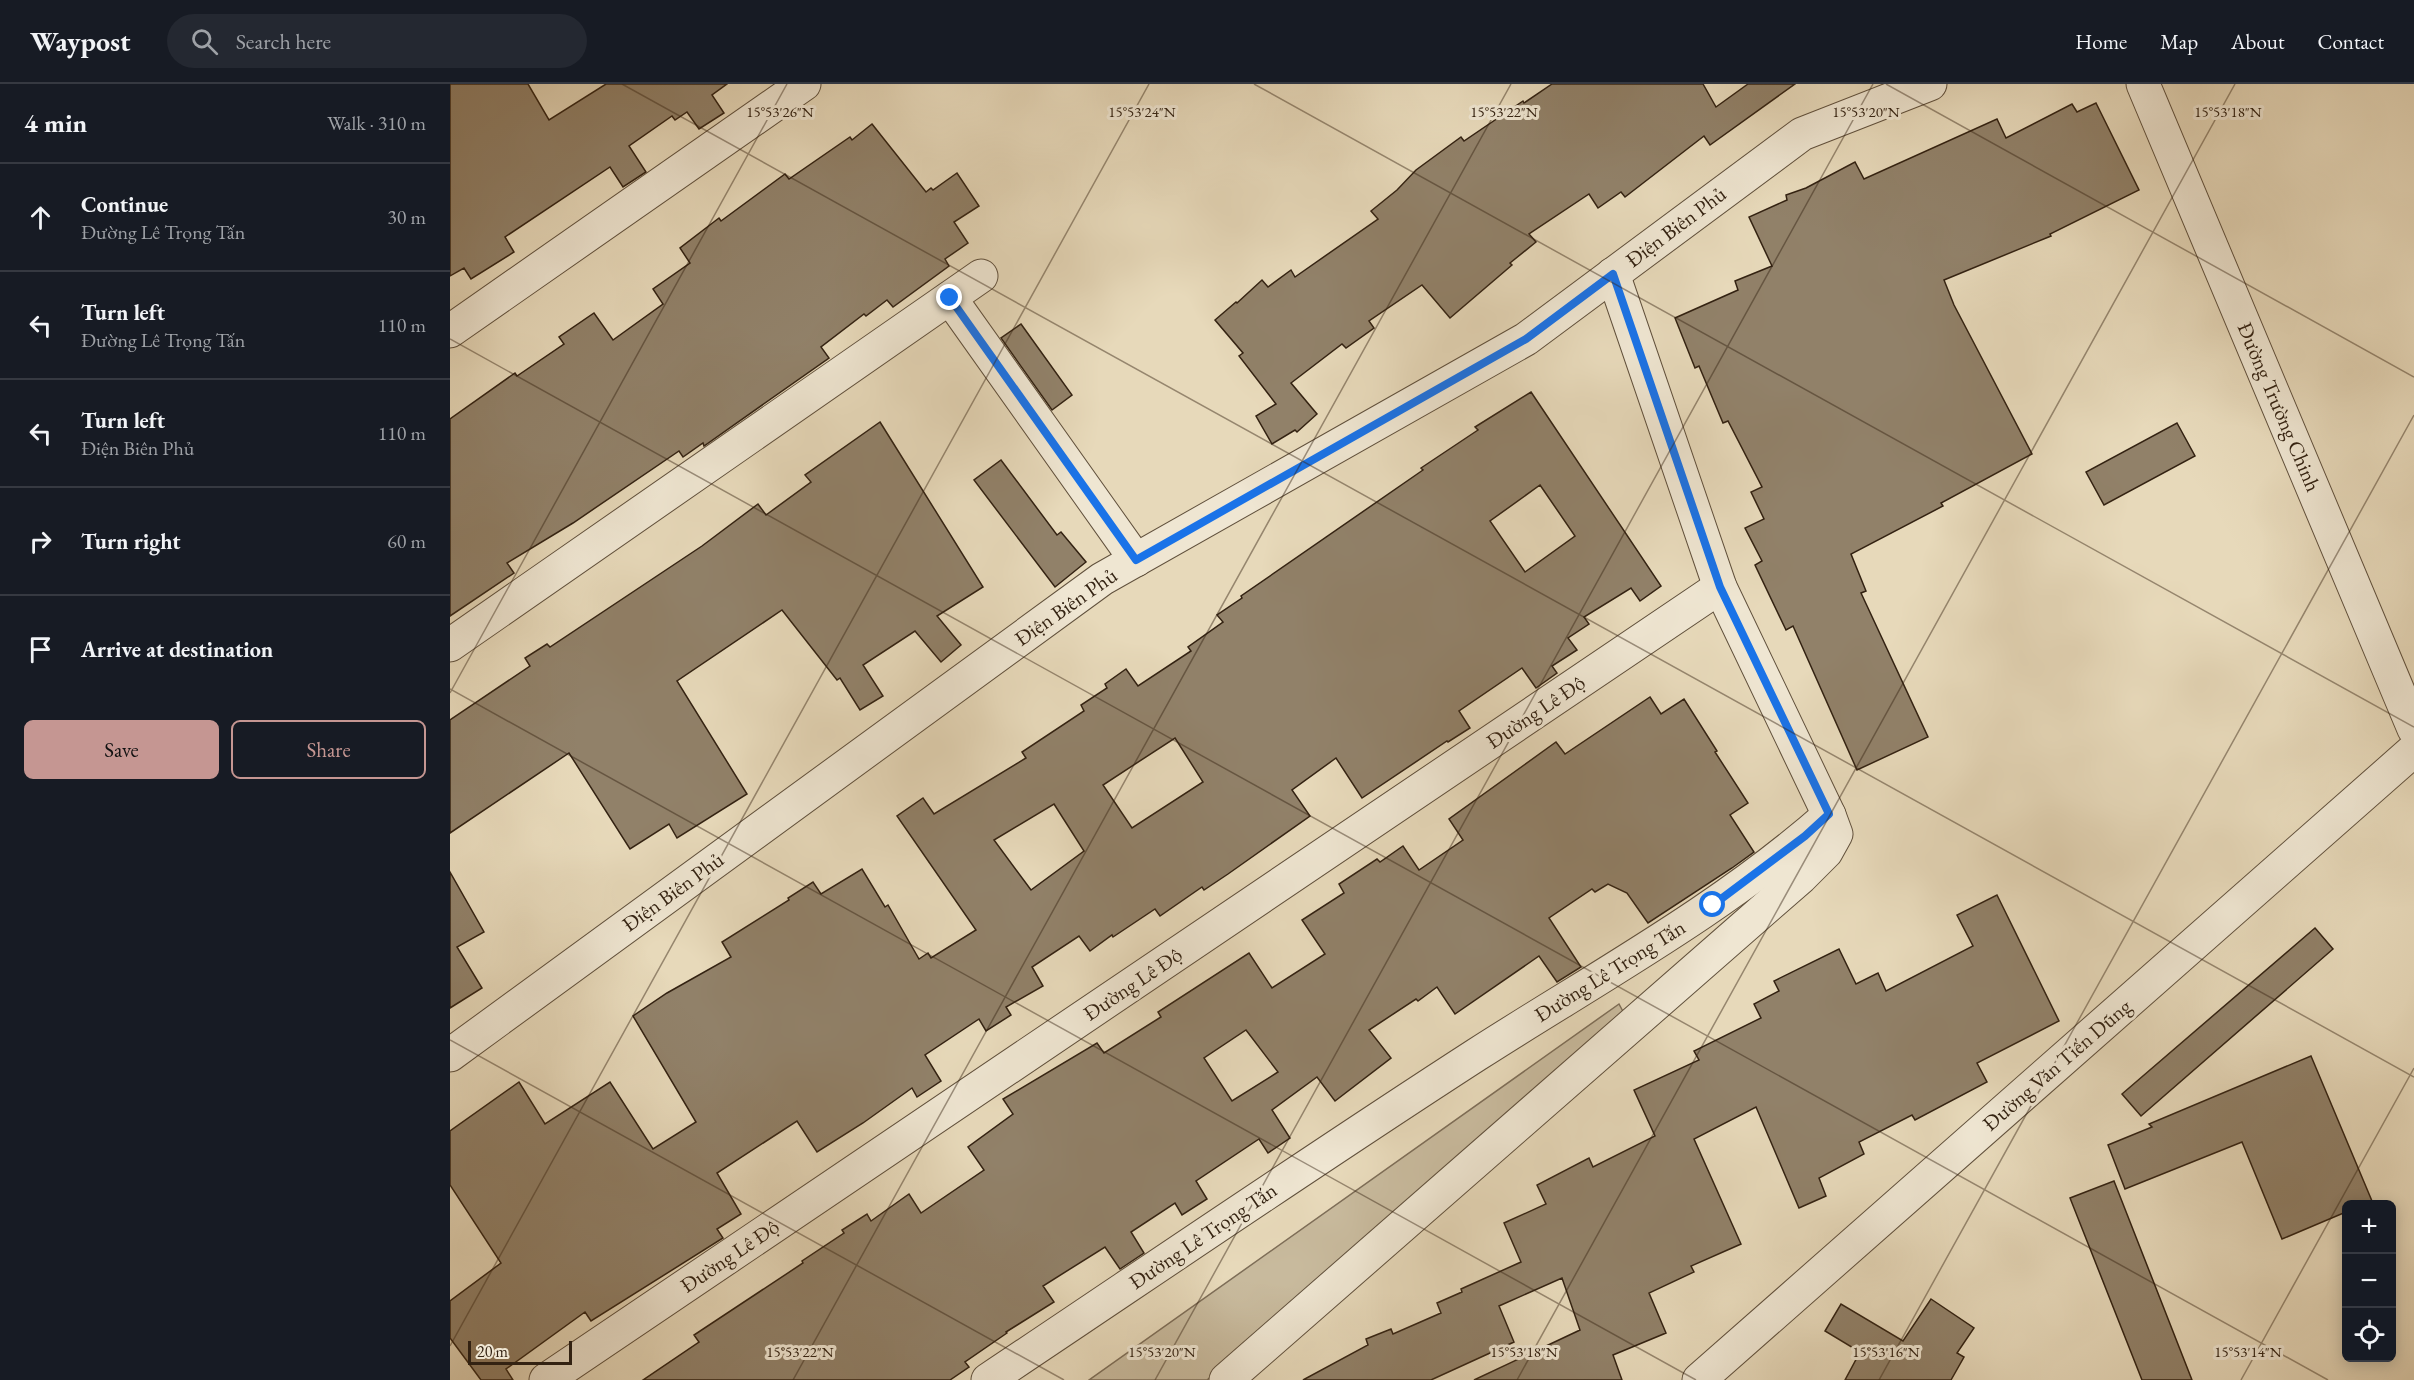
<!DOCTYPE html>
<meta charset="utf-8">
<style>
:root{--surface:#171b24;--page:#242831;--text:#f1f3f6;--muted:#9ea1a6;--line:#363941;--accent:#c59692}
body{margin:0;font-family:"EB Garamond",serif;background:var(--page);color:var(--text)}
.controls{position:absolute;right:18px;bottom:18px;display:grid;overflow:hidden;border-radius:9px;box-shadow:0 3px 15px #0003}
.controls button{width:54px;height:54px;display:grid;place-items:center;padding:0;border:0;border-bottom:2px solid var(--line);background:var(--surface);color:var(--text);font:30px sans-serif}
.scale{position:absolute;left:18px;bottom:15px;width:104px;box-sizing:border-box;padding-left:6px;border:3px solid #332212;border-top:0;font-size:16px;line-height:21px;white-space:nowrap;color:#332212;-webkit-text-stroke:4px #efe6d2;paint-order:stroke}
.stop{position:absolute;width:18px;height:18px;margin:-14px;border:4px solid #1a73e8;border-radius:50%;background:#fff}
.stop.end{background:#1a73e8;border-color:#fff;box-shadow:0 2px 6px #0008}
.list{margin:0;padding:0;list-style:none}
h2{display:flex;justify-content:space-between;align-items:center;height:78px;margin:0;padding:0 24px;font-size:26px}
h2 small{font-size:20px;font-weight:400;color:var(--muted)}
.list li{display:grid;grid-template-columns:39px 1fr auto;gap:18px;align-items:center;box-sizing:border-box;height:108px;padding:0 24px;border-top:2px solid var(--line)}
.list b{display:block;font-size:22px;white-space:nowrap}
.list p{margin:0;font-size:20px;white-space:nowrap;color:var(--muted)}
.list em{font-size:20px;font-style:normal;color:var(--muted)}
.actions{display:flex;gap:12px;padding:18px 24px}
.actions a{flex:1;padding:14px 0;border:2px solid var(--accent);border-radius:9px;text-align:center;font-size:21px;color:var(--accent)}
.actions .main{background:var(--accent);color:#111}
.icon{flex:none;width:33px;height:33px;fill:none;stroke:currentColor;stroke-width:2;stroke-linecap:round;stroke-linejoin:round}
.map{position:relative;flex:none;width:1964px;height:1296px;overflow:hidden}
header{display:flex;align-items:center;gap:36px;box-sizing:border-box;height:84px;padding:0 30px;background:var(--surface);border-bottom:2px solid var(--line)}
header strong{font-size:28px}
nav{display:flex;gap:33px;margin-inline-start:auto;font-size:21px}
.search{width:420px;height:54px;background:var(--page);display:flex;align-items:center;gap:15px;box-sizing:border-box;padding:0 21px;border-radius:33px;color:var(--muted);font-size:22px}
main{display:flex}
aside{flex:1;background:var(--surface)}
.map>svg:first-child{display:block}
.green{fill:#c8ba9d;stroke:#7e6e58;stroke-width:1.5}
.building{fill:#918169;stroke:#332212;stroke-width:1.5;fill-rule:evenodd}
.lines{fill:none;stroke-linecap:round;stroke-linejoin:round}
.minor-casing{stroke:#60503c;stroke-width:35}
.minor{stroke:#efe6d2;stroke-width:33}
.route{stroke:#1a73e8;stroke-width:8}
.ticks{fill:none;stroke:#332212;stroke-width:1.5;stroke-opacity:0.45}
.labels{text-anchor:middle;stroke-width:6;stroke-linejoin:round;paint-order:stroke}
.street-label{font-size:21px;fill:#332212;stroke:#efe6d2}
.ticks-label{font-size:15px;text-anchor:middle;fill:#332212;stroke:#efe6d2;stroke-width:6;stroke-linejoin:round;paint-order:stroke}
</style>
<header>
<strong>Waypost</strong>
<div class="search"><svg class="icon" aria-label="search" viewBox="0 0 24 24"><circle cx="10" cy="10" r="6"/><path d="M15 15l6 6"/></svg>Search here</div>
<nav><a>Home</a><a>Map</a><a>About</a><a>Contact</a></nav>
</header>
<main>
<aside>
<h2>4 min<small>Walk · 310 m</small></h2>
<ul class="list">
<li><svg class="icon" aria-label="ahead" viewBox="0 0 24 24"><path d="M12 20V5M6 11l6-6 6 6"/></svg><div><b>Continue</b><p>Đường Lê Trọng Tấn</p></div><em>30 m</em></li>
<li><svg class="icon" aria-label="left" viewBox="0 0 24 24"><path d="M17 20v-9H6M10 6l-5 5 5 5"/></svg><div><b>Turn left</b><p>Đường Lê Trọng Tấn</p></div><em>110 m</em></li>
<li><svg class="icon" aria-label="left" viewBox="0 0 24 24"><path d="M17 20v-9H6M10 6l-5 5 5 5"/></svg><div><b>Turn left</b><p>Điện Biên Phủ</p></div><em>110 m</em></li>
<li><svg class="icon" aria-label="right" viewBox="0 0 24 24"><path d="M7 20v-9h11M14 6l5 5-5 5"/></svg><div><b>Turn right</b></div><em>60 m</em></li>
<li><svg class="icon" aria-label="arrive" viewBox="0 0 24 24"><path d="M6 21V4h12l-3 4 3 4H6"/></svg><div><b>Arrive at destination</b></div></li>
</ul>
<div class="actions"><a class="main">Save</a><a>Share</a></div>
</aside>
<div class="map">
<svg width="1964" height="1296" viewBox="0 0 1964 1296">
<rect width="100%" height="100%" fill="#e7d9ba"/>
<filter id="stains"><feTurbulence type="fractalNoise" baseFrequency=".00333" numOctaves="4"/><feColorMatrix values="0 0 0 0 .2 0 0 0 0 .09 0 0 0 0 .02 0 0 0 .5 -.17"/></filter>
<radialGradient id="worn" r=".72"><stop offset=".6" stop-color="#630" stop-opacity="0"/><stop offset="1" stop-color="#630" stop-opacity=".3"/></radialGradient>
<!-- green -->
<path class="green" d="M1169 920 1176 933 757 1296H639Z"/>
<!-- building -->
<g class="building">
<path d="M0 0H78L99 36 156 0H277L262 11 274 29 249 45 237 28 225 36 222 32 179 62 196 88 173 103 160 83 55 153 64 168 21 195 14 184 0 192Z"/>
<path d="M1102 0H1253L1266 23 1298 0H1345L1260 61 1254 52 1175 113 1171 108 1148 124 1139 110 1079 150 1086 158 1060 179 1062 181 1000 234 972 201 919 237 924 244 896 264 892 260 841 299 867 330 847 348 845 346 822 360 806 332 826 320 789 272 793 269 765 236 786 218 787 219 812 196 818 203 841 186 845 193 928 135 921 127 947 106 966 86 1011 53 1014 57 1073 17 1074 19Z"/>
<path d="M1646 19 1689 106 1600 150 1601 152 1494 196 1504 221 1582 370 1491 419 1493 422 1401 470 1416 507 1411 509 1478 653 1407 686 1343 542 1336 546 1305 481 1312 477 1295 444 1314 435 1301 408 1312 403 1278 337 1273 339 1249 282 1245 284 1225 234 1288 206 1285 197 1322 182 1299 133 1337 116 1336 111 1356 104 1405 78 1414 95 1547 35 1556 54 1622 20 1627 28Z"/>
<path d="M422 40 476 108 481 104 483 106 507 89 529 122 504 138 518 159 495 175 499 182 443 223 437 216 416 232 414 230 371 263 379 274 254 362 253 359 233 373 229 367 123 439 57 479 64 489 0 532V335L65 289 67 292 114 260 109 253 144 229 163 256 213 220 203 205 240 179 230 164 269 134 271 137 335 90 339 95 400 53 402 56Z"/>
<path d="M571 240 622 311 602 326 551 254Z"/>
<path d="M1081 308 1211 502 1190 517 1181 504 1134 533 1139 540 1118 554 1127 566 1102 582 1107 589 1086 604 1072 584 1009 627 1020 644 998 658 997 657 912 714 886 674 842 706 860 732 778 790 754 806 752 803 710 832 705 825 663 853 662 851 640 867 629 852 582 883 593 902 556 923 561 931 536 947 529 935 475 971 491 997 467 1013 462 1004 413 1039 367 1068 347 1037 267 1089 291 1130 267 1145 273 1154 141 1237 135 1228 56 1285 63 1296H31L0 1254V1217L51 1179 0 1101V1047L69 998 95 1040 160 998 203 1065 246 1038 183 932 217 909 281 873 272 858 339 816 338 814 363 798 371 810 412 785 435 823 438 821 469 875 478 869 481 874 526 846 447 732 473 714 484 730 576 674 572 668 634 627 631 621 657 604 655 600 676 585 688 602 741 567 738 563 773 538 767 531 792 514 791 512 973 386 971 384 1028 346 1025 343ZM1090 401 1125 452 1075 488 1040 437ZM725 654 753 698 682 744 653 701ZM604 720 634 767 581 806 544 756Z"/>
<path d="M430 338 533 503 487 532 511 561 491 578 465 547 413 581 433 612 410 626 390 594 387 596 332 526 227 597 297 710 227 754 219 740 180 765 119 669 0 749V636L80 582 75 574 97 560 100 563 252 462 308 420 316 431 361 398 355 391Z"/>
<path d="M1727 339 1745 372 1654 421 1636 388Z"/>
<path d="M551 376 607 451 611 448 636 478 605 503 524 396Z"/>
<path d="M1200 613 1211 630 1234 615 1267 667 1265 668 1298 719 1280 731 1304 768 1282 784 1198 839 1177 809 1158 800 1145 808 1142 805 1099 834 1131 883 1107 898 1089 872 1005 930 987 903 968 917 966 915 919 946 941 974 885 1017 867 993 822 1026 840 1054 818 1069 809 1055 746 1097 757 1115 732 1131 725 1119 681 1148 694 1169 670 1185 655 1163 593 1202 604 1218 556 1248 557 1249 515 1278 519 1283 500 1296H193L249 1258 244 1251 353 1179 352 1177 394 1149 392 1146 417 1130 421 1137 459 1110 471 1129 534 1086 518 1063 563 1030 553 1015 647 959 654 969 711 933 708 928 799 869 822 904 875 870 852 836 894 809 889 800 927 775 930 778 953 762 969 786 1013 756 999 735 1106 658 1115 670ZM796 946 828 988 782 1017 754 974Z"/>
<path d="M0 788 34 848 7 863 32 904 0 924Z"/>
<path d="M1547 811 1609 937 1527 979 1537 998 1465 1036 1462 1031 1409 1058 1414 1070 1369 1094 1376 1112 1349 1124 1306 1023 1244 1055 1291 1160 1241 1182 1244 1188 1199 1209 1216 1249 1163 1271 1172 1296H1024L1130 1246 1112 1194 1049 1222 1064 1258 981 1296H853L918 1261 916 1255 941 1245 943 1250 991 1229 987 1219 1012 1208 1011 1205 1071 1178 1054 1139 1096 1120 1087 1101 1139 1074 1143 1083 1205 1052 1184 1006 1249 976 1244 967 1311 934 1304 920 1329 907 1324 897 1389 865 1406 900 1428 889 1436 907 1523 862 1507 831Z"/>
<path d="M1865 844 1883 865 1691 1032 1672 1010Z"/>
<path d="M1861 972 1922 1117 1913 1120H1896V1128L1832 1155 1792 1058 1675 1105 1658 1061 1702 1043 1699 1040Z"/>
<path d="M1664 1097 1742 1296H1692L1620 1114Z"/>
<path d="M1481 1215 1524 1244 1507 1269 1514 1273 1501 1296H1395L1410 1268 1375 1247 1391 1220 1453 1257Z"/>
</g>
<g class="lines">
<defs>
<g id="minor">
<path d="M1693 0 1964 645"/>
<path d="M500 214 686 476"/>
<path d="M0 247 354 0"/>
<path d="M0 561 531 192"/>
<path d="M0 971 652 495 1076 255 1352 50 1480 0"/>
<path d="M96 1296 1270 503"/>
<path d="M538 1296C701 1187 862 1077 1026 971 1146 894 1273 825 1379 731"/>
<path d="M776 1296 1351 793 1376 768 1386 750 1379 731 1270 503 1163 190"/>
<path d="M1249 1296 1964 666"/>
</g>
</defs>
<!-- minor casing -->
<use href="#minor" class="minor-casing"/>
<!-- minor -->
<use href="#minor" class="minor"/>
</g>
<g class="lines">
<!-- route -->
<path class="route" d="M500 214 686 476 1076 255 1163 190 1270 503 1379 730 1355 752 1263 821"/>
</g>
<!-- ticks -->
<path class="ticks" d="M172 0 1964 993M804 0 1964 643M1436 0 1964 293M0 255 1878 1296M0 605 1246 1296M0 609 337 0M0 956 614 1296M0 1262 699 0M343 1296 1061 0M705 1296 1423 0M1067 1296 1785 0M1429 1296 1964 331M1791 1296 1964 984"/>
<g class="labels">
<!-- street labels -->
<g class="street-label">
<text transform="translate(1226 143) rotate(-37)" y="7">Điện Biên Phủ</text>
<text transform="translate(1829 323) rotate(67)" y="7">Đường Trường Chinh</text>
<text transform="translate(616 523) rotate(-35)" y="7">Điện Biên Phủ</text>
<text transform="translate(1086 628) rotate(-34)" y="7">Đường Lê Độ</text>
<text transform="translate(223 808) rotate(-36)" y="7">Điện Biên Phủ</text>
<text transform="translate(1160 887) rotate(-32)" y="7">Đường Lê Trọng Tấn</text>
<text transform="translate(683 900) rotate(-34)" y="7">Đường Lê Độ</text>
<text transform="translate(1607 981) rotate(-41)" y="7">Đường Văn Tiến Dũng</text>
<text transform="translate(753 1152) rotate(-34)" y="7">Đường Lê Trọng Tấn</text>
<text transform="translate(280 1172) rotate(-34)" y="7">Đường Lê Độ</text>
</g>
</g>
<g class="ticks-label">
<text x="1054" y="33">15°53'22"N</text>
<text x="1416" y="33">15°53'20"N</text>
<text x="330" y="33">15°53'26"N</text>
<text x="692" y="33">15°53'24"N</text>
<text x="1778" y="33">15°53'18"N</text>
<text x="350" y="1273">15°53'22"N</text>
<text x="712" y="1273">15°53'20"N</text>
<text x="1074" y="1273">15°53'18"N</text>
<text x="1436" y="1273">15°53'16"N</text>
<text x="1798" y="1273">15°53'14"N</text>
</g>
<rect width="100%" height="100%" filter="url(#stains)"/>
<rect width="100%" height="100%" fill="url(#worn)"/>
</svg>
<div class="controls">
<button>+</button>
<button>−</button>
<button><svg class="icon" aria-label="locate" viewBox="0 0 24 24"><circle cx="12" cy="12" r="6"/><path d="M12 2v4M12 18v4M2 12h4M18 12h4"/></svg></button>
</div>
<div class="scale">20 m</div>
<div class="stop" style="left:1263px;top:821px"></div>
<div class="stop end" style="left:500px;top:214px"></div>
</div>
</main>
